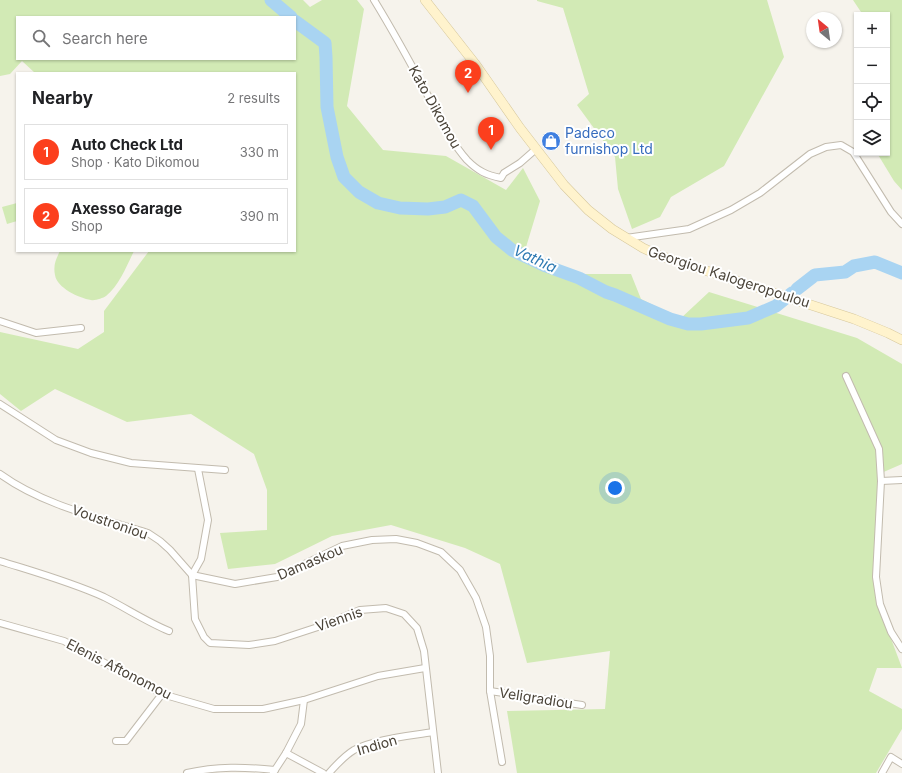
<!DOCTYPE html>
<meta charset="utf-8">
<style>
:root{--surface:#fff;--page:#f6f6f6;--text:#202124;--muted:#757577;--line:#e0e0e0;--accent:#fc3f1d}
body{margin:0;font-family:Inter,sans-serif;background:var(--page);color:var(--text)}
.controls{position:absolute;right:12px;top:12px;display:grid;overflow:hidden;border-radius:0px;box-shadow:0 1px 3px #0004}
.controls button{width:36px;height:36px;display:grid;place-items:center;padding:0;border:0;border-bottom:1px solid var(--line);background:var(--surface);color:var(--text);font:20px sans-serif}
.compass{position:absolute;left:806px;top:12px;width:36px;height:36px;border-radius:50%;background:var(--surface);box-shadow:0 1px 3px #0004;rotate:331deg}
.you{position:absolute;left:615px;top:488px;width:14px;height:14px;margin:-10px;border:3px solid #fff;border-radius:50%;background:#1a73e8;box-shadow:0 0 0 6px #1a73e833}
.badge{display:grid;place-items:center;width:26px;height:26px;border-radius:50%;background:var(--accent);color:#fff;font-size:13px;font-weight:700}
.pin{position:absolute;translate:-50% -33px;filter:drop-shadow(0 1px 2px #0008)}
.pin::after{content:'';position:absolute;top:21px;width:14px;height:12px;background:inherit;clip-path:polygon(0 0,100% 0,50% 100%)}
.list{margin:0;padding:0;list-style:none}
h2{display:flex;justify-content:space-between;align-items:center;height:52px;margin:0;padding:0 16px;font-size:17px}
h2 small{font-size:13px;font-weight:400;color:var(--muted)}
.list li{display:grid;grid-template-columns:26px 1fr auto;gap:12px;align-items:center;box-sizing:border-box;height:56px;margin:0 8px 8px;padding:0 8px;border:1px solid var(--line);border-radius:0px}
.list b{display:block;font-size:15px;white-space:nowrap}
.list p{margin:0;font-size:13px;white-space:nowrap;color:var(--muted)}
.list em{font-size:13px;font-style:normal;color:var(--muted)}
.icon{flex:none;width:22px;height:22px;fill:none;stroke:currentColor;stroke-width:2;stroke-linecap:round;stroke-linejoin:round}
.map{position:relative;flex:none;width:902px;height:773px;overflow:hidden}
.search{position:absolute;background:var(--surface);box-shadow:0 1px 3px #0004;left:16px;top:16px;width:280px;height:44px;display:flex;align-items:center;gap:10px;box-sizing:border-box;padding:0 14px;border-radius:0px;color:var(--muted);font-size:15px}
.panel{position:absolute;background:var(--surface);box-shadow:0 1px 3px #0004;left:16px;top:72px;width:280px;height:180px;border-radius:0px}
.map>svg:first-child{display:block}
.green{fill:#d2eab5;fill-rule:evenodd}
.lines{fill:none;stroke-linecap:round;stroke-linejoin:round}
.stream{stroke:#a9d4f2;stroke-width:2}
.river{stroke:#a9d4f2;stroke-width:13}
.street-casing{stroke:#c2bbae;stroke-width:8}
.secondary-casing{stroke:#d6c79b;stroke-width:10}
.street{stroke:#fff;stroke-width:6}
.secondary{stroke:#fff3cd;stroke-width:9}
.labels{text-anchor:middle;stroke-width:4;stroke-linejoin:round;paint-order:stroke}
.street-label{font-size:14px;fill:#4b4439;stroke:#fff}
.shop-label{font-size:14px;fill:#366cbe;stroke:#fff;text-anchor:start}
.water-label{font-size:15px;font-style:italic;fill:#2e7ab2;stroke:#fff}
</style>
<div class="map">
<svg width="902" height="773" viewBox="0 0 902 773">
<rect width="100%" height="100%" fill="#f6f3ec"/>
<!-- green -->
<g class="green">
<path d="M0 0H303L310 7 322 0H357L364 9 347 106 383 150 446 156 506 190 523 168 540 201 523 257 553 274H631L641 299 680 319 709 292 857 338 902 364V464L879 474 875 596 902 668H877L869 691 902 709V729L876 773H517L507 711 605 709 610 651 527 663 500 564 465 548 391 525 332 536 275 564 228 569 220 533 267 530V490L254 454 191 414 127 422 55 389 21 411 0 394V332L78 349 104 332V311L149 251H295V73H35L22 61 10 74 0 76ZM17 17H295V59H17Z"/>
<path d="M537 0H767L784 57 724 166 671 197 660 217 632 229 618 189 615 157 577 105 589 94 563 8 537 1Z"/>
<path d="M853 0H902V190L894 181 877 153H887V15H863Z"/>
<path d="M17 203V221L7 224 2 207Z"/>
<path d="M60 251H134C127 265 119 286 106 296 103 298 95 301 91 300 79 298 57 288 55 275 53 265 56 259 60 251Z"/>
</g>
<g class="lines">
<!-- stream -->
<path class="stream" d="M792 293 797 289"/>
<!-- river -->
<g class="river">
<path d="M271 0 291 17"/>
<path d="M295 21 325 43 326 57 327 107 337 157 344 177 359 192 378 203 400 208 428 209 445 207 461 200 473 206 496 237 512 250 546 266 579 278 606 292 615 295 670 319 688 324H701L748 318 776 306 792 293"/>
<path d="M797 289 815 275 845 272 854 266 875 262 902 273"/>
</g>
<defs>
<g id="street">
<path d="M374 0C393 31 410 62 427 94 439 116 450 141 467 160 478 171 486 175 501 178L504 173 520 163 536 149"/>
<path d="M626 238 689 229 731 210 760 193 810 154 826 147 841 145 853 152 891 212 902 224"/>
<path d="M0 321 36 333 81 328"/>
<path d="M846 376 879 449 881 481 876 577 880 604 891 632 902 649"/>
<path d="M0 404 56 440 91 453 131 463 225 470"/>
<path d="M0 474C43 505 97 517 148 533L160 541 170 550 192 575 195 619 204 637 210 643 249 645 275 641 324 625 360 610 386 608 404 614 417 628 424 651 438 773"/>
<path d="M881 481 902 480"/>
<path d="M0 561C35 572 71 582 104 597 126 608 147 622 169 631"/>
<path d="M192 575 235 584 277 577 342 546 372 540 396 539 417 543 441 552 460 570 476 598 486 627 490 656V691L502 762"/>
<path d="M192 575 201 559 208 520 198 469"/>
<path d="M0 623 64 641 162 694 214 709H263L304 700 378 676 425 668"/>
<path d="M490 691 582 705"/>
<path d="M116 741H126L162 694"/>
<path d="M286 753 323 773"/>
<path d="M187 773C217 766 245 767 275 770"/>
<path d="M273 773 286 753 301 724 304 700"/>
<path d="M329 773C337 764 344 756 354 750 375 739 410 736 433 732"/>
<path d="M882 773 891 757 902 764"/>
</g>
<path id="secondary" d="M425 0 476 65 520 128 564 185 588 210 612 229 643 248 658 255 854 319 888 333 902 340"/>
</defs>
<!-- street casing -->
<use href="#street" class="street-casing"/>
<!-- secondary casing -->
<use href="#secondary" class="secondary-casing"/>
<!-- street -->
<use href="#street" class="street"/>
<!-- secondary -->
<use href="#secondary" class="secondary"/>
</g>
<!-- icons -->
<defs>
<symbol id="shop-disc" viewBox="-11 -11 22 22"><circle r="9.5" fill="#3f7fe0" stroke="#fff"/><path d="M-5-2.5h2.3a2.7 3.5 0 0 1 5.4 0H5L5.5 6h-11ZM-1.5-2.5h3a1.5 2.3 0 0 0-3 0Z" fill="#fff"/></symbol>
</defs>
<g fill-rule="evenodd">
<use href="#shop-disc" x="540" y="130" width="22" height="22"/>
</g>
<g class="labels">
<!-- street labels -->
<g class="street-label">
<text transform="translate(435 107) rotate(61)" y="5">Kato Dikomou</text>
<text transform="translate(729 277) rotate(18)" y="5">Georgiou Kalogeropoulou</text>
<text transform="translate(110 522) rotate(19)" y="5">Voustroniou</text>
<text transform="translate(310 562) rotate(-23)" y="5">Damaskou</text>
<text transform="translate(339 619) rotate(-19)" y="5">Viennis</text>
<text transform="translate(119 669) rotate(27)" y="5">Elenis Aftonomou</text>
<text transform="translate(536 698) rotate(9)" y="5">Veligradiou</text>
<text transform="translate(377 745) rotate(-16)" y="5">Indion</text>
</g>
<!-- shop labels -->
<g class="shop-label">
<text x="565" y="138">Padeco<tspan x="565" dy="16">furnishop Ltd</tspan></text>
</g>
<!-- water labels -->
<g class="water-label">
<text transform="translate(535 259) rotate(25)" y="5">Vathia</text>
</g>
</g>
</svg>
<div class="controls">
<button>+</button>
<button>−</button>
<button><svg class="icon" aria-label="locate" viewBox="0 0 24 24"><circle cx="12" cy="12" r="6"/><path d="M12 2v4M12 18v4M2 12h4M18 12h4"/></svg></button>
<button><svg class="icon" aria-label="layers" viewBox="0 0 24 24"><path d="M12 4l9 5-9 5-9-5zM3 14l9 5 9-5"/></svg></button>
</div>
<svg class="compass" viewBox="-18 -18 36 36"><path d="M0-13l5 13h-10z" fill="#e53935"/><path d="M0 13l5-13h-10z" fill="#757577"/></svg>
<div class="you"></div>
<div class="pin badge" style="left:491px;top:150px">1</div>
<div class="pin badge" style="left:468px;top:93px">2</div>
<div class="search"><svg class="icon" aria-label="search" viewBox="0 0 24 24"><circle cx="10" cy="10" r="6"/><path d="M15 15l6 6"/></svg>Search here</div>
<section class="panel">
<h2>Nearby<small>2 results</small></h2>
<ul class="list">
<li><span class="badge">1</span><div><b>Auto Check Ltd</b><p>Shop · Kato Dikomou</p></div><em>330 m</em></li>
<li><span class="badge">2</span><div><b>Axesso Garage</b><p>Shop</p></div><em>390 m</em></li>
</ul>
</section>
</div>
